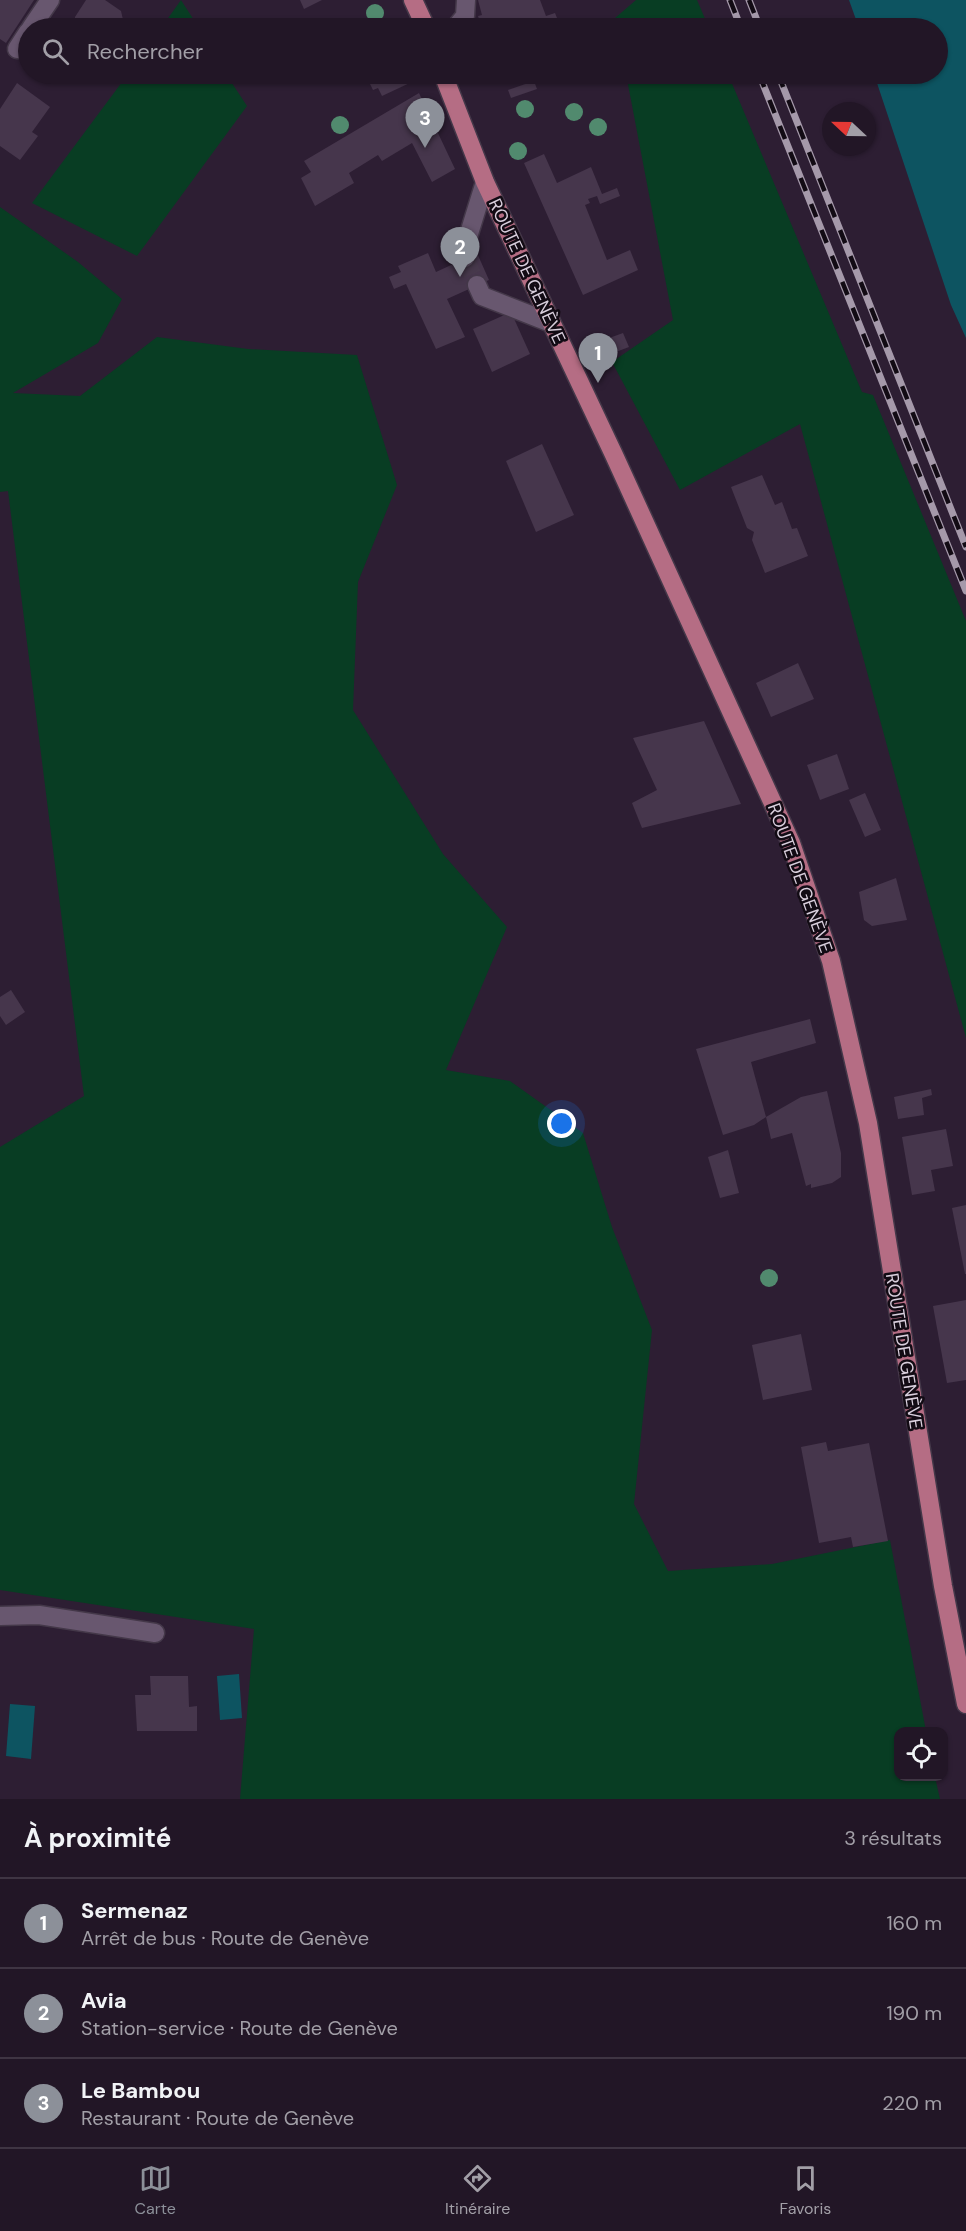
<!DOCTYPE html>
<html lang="fr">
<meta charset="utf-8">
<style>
:root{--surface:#221626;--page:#2a1f2e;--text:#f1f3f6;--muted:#a29fa7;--line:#3f3543;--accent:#8c9099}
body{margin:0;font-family:"DM Sans",sans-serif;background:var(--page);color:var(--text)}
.controls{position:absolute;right:18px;bottom:18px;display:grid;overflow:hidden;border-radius:12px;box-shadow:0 2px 4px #0004}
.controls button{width:54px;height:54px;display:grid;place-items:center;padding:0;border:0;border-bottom:2px solid var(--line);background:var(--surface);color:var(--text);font:30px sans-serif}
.compass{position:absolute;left:822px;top:102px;width:54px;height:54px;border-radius:50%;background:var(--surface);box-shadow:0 2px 4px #0004;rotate:292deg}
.you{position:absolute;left:562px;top:1124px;width:21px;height:21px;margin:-15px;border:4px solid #fff;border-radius:50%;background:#1a73e8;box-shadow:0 0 0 9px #1a73e833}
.badge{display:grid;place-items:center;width:39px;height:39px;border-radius:50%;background:var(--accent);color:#fff;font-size:20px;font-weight:700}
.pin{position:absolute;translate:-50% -50px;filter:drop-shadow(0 2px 3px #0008)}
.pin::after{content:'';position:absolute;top:32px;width:21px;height:18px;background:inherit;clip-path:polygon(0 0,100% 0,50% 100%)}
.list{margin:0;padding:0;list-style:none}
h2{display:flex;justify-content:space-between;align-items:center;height:78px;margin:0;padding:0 24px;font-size:26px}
h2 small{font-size:20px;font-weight:400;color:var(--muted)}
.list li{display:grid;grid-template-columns:39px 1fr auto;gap:18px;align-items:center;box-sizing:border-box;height:90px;padding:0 24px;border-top:2px solid var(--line)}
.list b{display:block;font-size:22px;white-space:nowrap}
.list p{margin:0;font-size:20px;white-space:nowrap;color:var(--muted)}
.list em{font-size:20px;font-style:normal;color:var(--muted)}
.icon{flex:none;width:33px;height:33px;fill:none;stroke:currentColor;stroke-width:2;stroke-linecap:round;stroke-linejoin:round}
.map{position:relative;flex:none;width:966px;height:1799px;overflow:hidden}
.search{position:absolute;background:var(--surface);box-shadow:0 2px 4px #0004;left:18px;right:18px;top:18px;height:66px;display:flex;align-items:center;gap:15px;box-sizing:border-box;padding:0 21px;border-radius:33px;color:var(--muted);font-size:22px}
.sheet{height:348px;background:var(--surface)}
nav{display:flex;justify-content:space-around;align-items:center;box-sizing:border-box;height:84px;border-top:2px solid var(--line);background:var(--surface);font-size:16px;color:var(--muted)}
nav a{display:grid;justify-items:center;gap:3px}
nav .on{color:var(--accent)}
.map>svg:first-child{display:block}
.green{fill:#083d23}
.water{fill:#0d5461}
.building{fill:#46364c}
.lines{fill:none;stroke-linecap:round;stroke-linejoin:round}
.minor-tunnel{stroke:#47394c;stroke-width:18;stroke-dasharray:18 9;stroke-linecap:butt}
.minor-casing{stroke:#443849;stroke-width:21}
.major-casing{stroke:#443849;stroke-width:21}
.minor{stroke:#68576f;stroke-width:18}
.major{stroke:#b56d84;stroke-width:18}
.rail-casing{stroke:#a599aa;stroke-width:7}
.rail{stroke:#120b14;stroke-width:4.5;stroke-dasharray:14;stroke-linecap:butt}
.tree{fill:#518a6e}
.labels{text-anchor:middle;stroke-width:5;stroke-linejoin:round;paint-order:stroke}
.street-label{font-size:18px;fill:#d9cfdd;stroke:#120b14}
</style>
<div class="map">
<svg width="966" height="1799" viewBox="0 0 966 1799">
<rect width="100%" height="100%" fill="#2d1e33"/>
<!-- green -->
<g class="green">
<path d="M181 0 199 28H161Z"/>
<path d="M636 0H697L709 28H617L615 18Z"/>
<path d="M128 74H226L247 106 137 256 32 203Z"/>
<path d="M626 74H728L862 392 873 395 966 621V1038L800 424 680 490 612 362 673 320Z"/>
<path d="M0 207 78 262 122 299 98 343 13 393 80 396 157 337 248 349 357 355 397 485 358 582 353 710 443 854 507 927 446 1070 510 1081 583 1133 612 1227 652 1330 634 1504 668 1571 772 1564 890 1540 926 1731 898 1732V1776L935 1777 940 1799H240L254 1629 0 1590V1147L84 1096 8 491 0 492Z"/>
</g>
<!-- water -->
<g class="water">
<path d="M849 0H966V338L951 305 874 74H938V28H859Z"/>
<path d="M239 1674 242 1718 220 1720 217 1676Z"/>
<path d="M10 1704 35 1706 31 1759 6 1756Z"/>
</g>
<!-- building -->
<g class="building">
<path d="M0 0H34L6 43 0 39Z"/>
<path d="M86 0H105L121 11 124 24 121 28H74L75 17Z"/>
<path d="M300 0H322L304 9Z"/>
<path d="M478 0H540L546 16 555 13 561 28H482L478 16 482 15Z"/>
<path d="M365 74H410L414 81 382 96 378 88 373 90Z"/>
<path d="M534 81 537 89 511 98 508 90Z"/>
<path d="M17 83 50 107 32 132 38 136 20 160 0 146V109Z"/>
<path d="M419 93 455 169 432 182 412 143 382 161 378 155 349 173 354 183 315 206 301 178 311 172 304 161Z"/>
<path d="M544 154 557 183 591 167 602 194 617 188 620 196 600 204 597 196 588 199 590 203 585 205 607 260 630 250 638 270 583 295 524 163Z"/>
<path d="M428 253 436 272 477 253 489 280 447 299 465 337 436 349 406 284 394 289 389 277 401 272 398 266Z"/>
<path d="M511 312 530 354 492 372 473 329Z"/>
<path d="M623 333 629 347 608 355 601 341Z"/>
<path d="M542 444 574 515 536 532 506 461Z"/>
<path d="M762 475 775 505 782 502 792 529 797 528 808 556 765 573 752 540 754 532 747 528 731 487Z"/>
<path d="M798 663 814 699 771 717 756 683Z"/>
<path d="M704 721 741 804 642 828 632 803 657 790 633 738Z"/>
<path d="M837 754 849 789 820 800 807 765Z"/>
<path d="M865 793 881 830 865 837 849 800Z"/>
<path d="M896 878 907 920 872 926 864 920 859 892Z"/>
<path d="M11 990 25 1012 6 1025 0 1016V997Z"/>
<path d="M810 1019 816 1043 751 1062 766 1117 801 1097 827 1091 841 1153V1177L832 1183 811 1188V1184L806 1186 792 1133 771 1139 766 1117 754 1125 723 1135 696 1049Z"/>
<path d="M931 1089 932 1095 922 1098 924 1115 898 1119 894 1097Z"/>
<path d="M946 1129 953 1166 931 1170 935 1191 912 1195 902 1137Z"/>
<path d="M728 1150 739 1193 720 1198 708 1157Z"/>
<path d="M966 1205V1274H965L952 1208Z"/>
<path d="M966 1300V1380L947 1383 933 1306Z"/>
<path d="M801 1334 812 1390 763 1400 752 1345Z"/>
<path d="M826 1442 828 1451 869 1443 888 1541 853 1547 851 1537 819 1543 801 1447Z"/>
<path d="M150 1676H188L189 1707 197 1706V1731H137L135 1695H151Z"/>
</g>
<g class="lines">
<!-- minor-tunnel -->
<path class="minor-tunnel" d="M465 258 477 285"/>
<defs>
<g id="minor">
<path d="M31 28 50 0"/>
<path d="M455 28 465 16 466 0"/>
<path d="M17 49 28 32"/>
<path d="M465 258 463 253 485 182"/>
<path d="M477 285 482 296 551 323"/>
<path d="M0 1616 39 1615 155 1633"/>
</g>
<g id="major">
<path d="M413 0 426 28"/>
<path d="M443 74 485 182 614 455 791 843 831 961 868 1123 943 1586 966 1704"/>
</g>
</defs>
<!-- minor casing -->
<use href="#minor" class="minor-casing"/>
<!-- major casing -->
<use href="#major" class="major-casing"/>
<!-- minor -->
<use href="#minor" class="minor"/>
<!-- major -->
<use href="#major" class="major"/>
<defs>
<g id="rail">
<path d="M730 0 741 28"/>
<path d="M749 0 760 28"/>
<path d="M759 74 966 591"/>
<path d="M778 74 966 547"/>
</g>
</defs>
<!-- rail casing -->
<use href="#rail" class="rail-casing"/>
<!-- rail -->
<use href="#rail" class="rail"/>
</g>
<!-- trees -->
<g class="tree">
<circle cx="375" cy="13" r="9"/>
<circle cx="525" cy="109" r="9"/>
<circle cx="574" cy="112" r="9"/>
<circle cx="340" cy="125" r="9"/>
<circle cx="598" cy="127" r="9"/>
<circle cx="518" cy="151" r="9"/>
<circle cx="769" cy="1278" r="9"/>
</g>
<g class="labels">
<!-- street labels -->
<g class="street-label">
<text transform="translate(527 271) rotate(65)" y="6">ROUTE DE GENÈVE</text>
<text transform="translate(800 878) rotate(70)" y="6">ROUTE DE GENÈVE</text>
<text transform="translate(904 1351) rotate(81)" y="6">ROUTE DE GENÈVE</text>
</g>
</g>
</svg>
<div class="controls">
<button><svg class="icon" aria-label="locate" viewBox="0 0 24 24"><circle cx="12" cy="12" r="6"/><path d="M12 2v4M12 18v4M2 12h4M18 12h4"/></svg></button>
</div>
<svg class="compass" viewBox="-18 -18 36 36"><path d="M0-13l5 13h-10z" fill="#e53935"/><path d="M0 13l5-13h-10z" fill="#a29fa7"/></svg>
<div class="you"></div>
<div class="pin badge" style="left:598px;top:383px">1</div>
<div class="pin badge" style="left:460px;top:277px">2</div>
<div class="pin badge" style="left:425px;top:148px">3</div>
<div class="search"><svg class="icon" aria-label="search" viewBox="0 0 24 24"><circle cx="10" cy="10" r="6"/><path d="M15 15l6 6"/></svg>Rechercher</div>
</div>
<section class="sheet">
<h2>À proximité<small>3 résultats</small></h2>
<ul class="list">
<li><span class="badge">1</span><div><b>Sermenaz</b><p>Arrêt de bus · Route de Genève</p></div><em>160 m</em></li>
<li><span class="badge">2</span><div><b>Avia</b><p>Station-service · Route de Genève</p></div><em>190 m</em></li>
<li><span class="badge">3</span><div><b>Le Bambou</b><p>Restaurant · Route de Genève</p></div><em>220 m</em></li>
</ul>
</section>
<nav>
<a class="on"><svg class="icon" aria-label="map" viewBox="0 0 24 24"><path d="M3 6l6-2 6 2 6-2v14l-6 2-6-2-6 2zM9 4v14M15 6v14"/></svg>Carte</a>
<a><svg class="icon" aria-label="directions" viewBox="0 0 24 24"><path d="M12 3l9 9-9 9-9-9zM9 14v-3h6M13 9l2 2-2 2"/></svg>Itinéraire</a>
<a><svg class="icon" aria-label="saved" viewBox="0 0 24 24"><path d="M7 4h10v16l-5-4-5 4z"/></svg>Favoris</a>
</nav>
